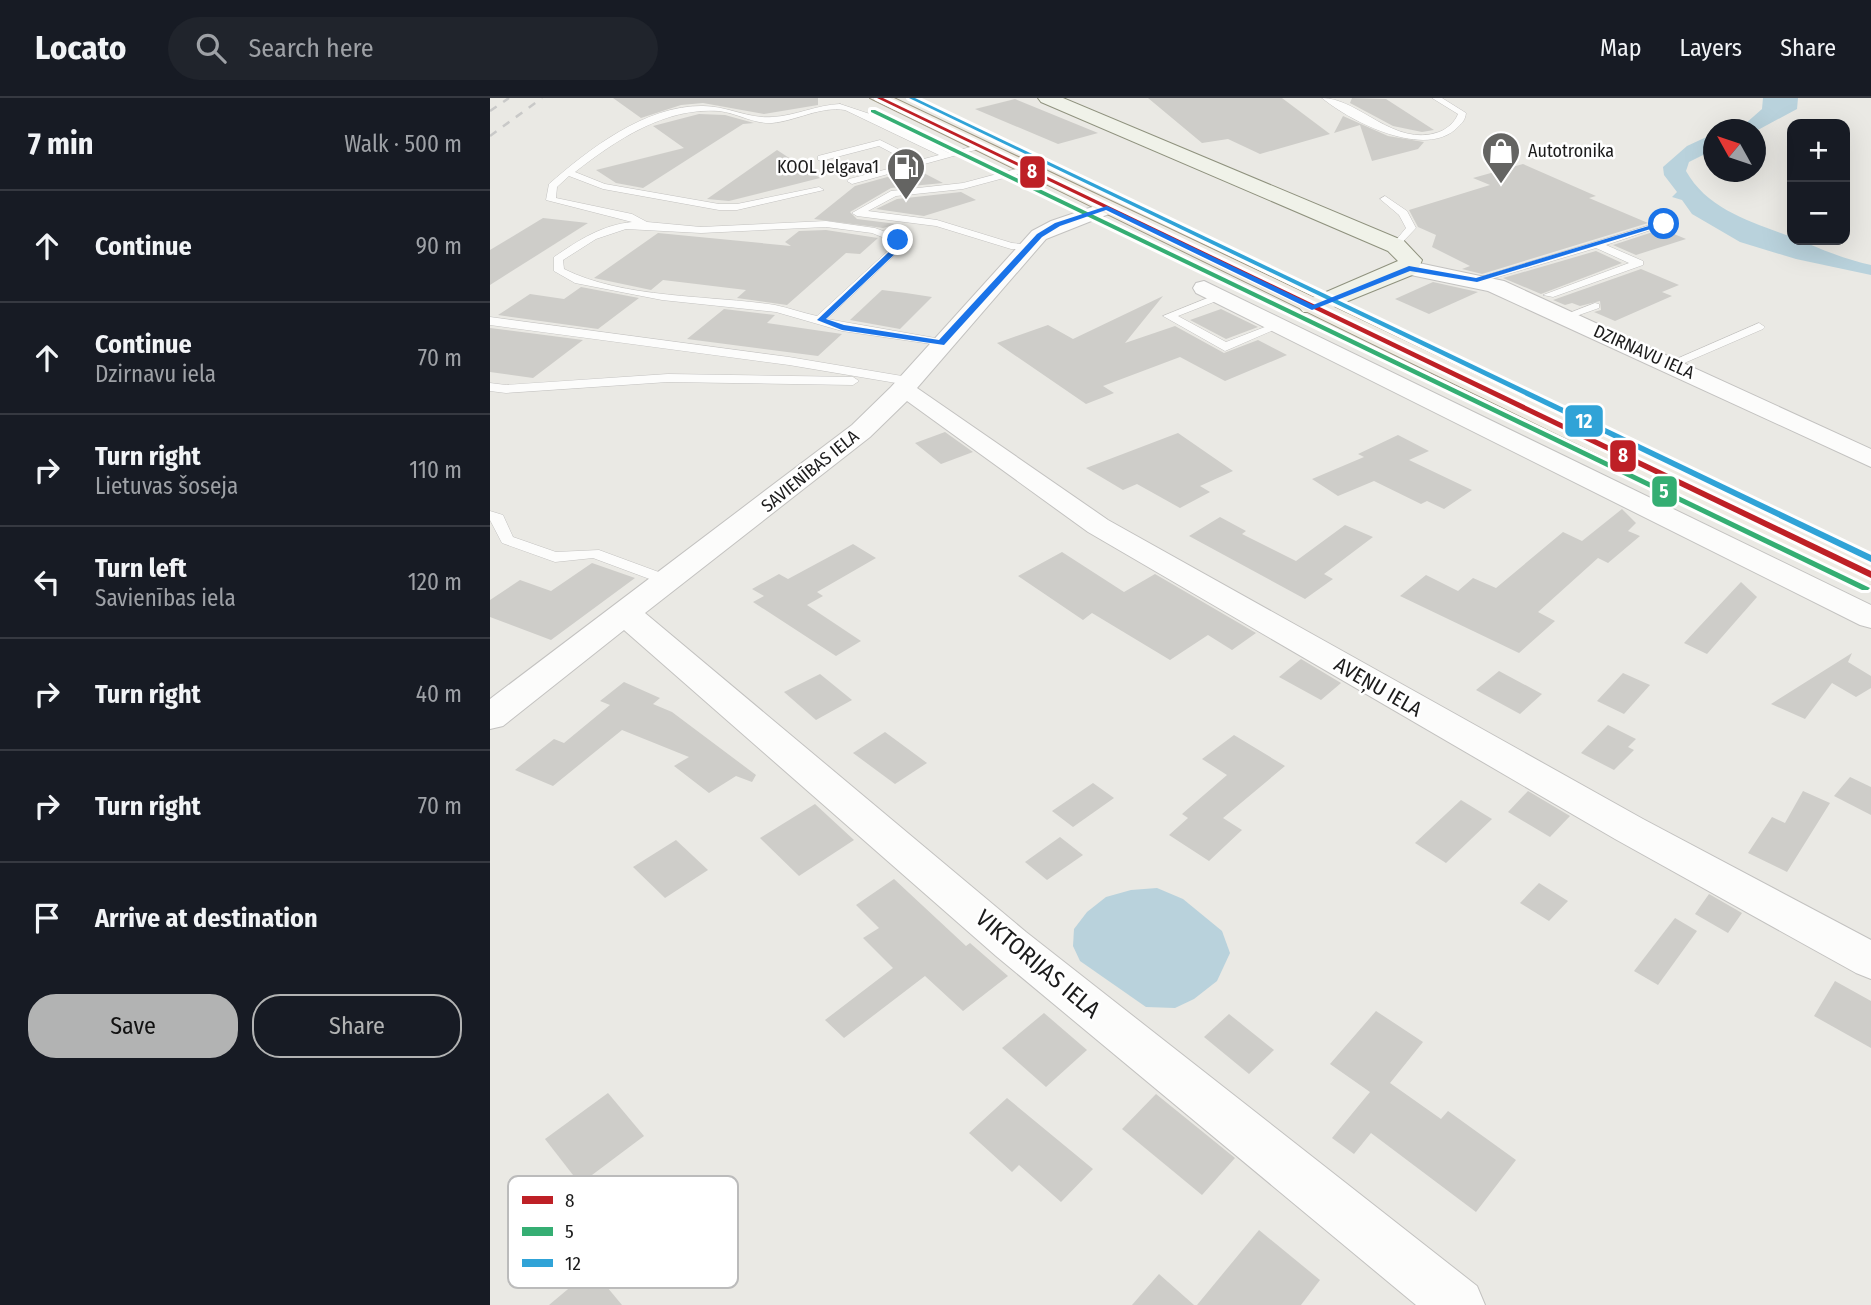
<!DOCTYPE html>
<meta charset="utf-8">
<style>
:root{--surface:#171b24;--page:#20242c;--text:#f1f3f6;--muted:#9ea1a6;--line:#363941;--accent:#b2b3b3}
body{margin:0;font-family:"Fira Sans Condensed",sans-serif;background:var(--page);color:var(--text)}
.controls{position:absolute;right:21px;top:21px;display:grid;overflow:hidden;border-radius:14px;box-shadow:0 7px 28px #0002}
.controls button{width:63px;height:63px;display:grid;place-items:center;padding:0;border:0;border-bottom:2px solid var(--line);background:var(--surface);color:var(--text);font:35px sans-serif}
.compass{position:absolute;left:1213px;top:21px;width:63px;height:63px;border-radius:50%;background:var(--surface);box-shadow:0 7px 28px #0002;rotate:310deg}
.stop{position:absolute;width:21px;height:21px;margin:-16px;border:5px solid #1a73e8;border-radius:50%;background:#fff}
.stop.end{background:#1a73e8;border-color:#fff;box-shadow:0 2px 7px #0008}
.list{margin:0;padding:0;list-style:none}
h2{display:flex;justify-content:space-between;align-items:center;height:91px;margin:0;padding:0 28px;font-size:30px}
h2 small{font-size:23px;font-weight:400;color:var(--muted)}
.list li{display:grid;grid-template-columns:46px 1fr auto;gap:21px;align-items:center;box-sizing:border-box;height:112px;padding:0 28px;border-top:2px solid var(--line)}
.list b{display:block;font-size:26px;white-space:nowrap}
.list p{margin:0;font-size:23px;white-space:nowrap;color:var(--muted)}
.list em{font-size:23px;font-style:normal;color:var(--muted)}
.actions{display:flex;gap:14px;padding:21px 28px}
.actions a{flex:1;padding:16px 0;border:2px solid var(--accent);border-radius:28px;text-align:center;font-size:24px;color:var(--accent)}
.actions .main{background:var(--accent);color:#111}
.icon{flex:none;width:38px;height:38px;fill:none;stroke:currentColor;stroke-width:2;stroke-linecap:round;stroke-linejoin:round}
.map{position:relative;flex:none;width:1381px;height:1207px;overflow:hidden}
header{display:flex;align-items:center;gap:42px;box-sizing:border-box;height:98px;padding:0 35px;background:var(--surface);border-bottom:2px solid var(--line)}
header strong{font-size:33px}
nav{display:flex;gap:38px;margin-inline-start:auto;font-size:24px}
.search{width:490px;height:63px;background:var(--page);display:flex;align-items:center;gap:18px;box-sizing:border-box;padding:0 24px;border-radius:38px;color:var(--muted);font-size:26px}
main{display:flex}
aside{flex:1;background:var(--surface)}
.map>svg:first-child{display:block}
.water{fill:#b9d2dc}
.building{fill:#cecdc9}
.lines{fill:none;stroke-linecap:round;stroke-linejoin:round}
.lane-casing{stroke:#c3c2c0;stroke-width:1}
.street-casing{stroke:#c3c2c0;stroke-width:2}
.secondary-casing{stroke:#8f927e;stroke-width:2}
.primary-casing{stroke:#9e9883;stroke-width:2}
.lane{fill:#fcfcfb;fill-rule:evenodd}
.street{fill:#fcfcfb;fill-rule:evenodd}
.secondary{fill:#f0f2e9;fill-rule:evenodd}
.primary{fill:#efebe3;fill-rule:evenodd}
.rail{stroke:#c9c9c8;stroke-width:2.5;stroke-dasharray:8 8;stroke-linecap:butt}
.bus-1-casing{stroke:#fff;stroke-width:6}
.bus-2-casing{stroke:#fff;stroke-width:6}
.bus-3-casing{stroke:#fff;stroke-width:6}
.bus-1{fill:#be2026;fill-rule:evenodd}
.bus-2{fill:#35ae73;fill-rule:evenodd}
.bus-3{fill:#30a3d7;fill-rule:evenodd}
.route{fill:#1a73e8}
.labels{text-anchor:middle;stroke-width:5;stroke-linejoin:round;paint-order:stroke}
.far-poi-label{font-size:18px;fill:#1c1c1c;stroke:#fff;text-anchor:start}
.far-street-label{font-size:18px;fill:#1c1c1c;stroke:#fff}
.street-label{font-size:21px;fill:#1c1c1c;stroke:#fff}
.near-street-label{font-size:24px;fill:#1c1c1c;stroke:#fff}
.key{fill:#fff;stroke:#bbb;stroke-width:2}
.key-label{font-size:19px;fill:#1c1c1c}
.line-badge{stroke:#fff;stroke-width:2.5}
.badge-label{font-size:19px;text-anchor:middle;font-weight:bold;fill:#fff}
</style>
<header>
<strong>Locato</strong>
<div class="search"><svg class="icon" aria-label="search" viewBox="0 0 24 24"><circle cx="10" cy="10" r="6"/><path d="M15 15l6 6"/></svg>Search here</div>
<nav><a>Map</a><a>Layers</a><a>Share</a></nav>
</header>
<main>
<aside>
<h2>7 min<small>Walk · 500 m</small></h2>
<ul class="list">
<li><svg class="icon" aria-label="ahead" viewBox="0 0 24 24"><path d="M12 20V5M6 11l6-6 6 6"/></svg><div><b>Continue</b></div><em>90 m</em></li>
<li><svg class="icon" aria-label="ahead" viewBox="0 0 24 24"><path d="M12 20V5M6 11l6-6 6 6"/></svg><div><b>Continue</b><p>Dzirnavu iela</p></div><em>70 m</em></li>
<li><svg class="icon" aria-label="right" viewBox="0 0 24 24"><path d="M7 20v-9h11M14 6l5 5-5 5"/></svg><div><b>Turn right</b><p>Lietuvas šoseja</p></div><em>110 m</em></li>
<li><svg class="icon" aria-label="left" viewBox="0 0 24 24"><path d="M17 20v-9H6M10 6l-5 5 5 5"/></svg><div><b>Turn left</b><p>Savienības iela</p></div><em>120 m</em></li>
<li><svg class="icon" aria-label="right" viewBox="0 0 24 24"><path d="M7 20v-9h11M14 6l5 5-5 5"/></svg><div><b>Turn right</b></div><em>40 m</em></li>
<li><svg class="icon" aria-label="right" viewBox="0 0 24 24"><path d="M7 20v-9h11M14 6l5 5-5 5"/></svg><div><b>Turn right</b></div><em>70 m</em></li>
<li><svg class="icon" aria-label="arrive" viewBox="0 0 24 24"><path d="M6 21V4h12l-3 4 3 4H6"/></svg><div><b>Arrive at destination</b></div></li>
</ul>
<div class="actions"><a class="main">Save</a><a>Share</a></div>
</aside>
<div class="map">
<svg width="1381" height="1207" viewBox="0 0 1381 1207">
<rect width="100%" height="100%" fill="#eae9e4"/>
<!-- water -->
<g class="water">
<path d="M1273 0H1308L1307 11 1266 33 1237 31 1255 26 1272 11Z"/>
<path d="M1223 36V52L1199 64 1196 73C1221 118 1278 128 1319 146 1340 155 1359 162 1381 167V177L1306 161 1250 144 1202 116 1192 102 1182 99 1187 94 1174 77 1173 69 1197 48Z"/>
<path d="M667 790 693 801 732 833 740 855 727 883 704 901 685 910 656 909 590 863 583 848 584 831 597 814 616 799 641 792Z"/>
</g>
<!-- building -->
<g class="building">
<path d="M123 0H328V7L274 16 213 5 191 7 151 20Z"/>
<path d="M658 0H792L840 36 770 56 738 41 712 45Z"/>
<path d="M862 0 896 1 944 32 932 34 903 28 860 5Z"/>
<path d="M525 1 608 35 568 46 485 11Z"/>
<path d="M209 16 235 17 264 25 253 26 153 90 126 85 106 72 194 50 163 28Z"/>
<path d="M853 18 898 38 934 44 928 51 882 63 870 27 844 35Z"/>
<path d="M287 52 330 80 239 103 217 101Z"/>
<path d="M1033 66 1106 98 1099 100 1158 125 992 176 972 171 980 168 942 149 946 137 928 129 919 112 1000 87 983 80Z"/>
<path d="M426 71 453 85 401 90 360 114 367 121 407 126 393 130 324 121 365 88Z"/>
<path d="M471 94 486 102 434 118 386 111 407 101Z"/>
<path d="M53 120 98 125 0 187V152Z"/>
<path d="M1172 131 1196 141 1146 157 1123 147Z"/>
<path d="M336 132 388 140 370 156 356 155 297 207 247 200 256 192 173 182 161 192 104 180 168 135 301 148 295 144 309 133Z"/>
<path d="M1106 153 1132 165 1051 196 1013 180Z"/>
<path d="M1151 171 1189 187 1172 194 1182 198 1125 223 1104 214 1111 212 1110 203 1090 208 1082 205 1075 207 1063 202Z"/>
<path d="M943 184 988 194 939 216 905 201Z"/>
<path d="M91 189 149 200 108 231 8 217 40 196 74 201Z"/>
<path d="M392 192 416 195 442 199 410 231 360 222Z"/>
<path d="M673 198 635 245 685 228 734 255 768 242 797 257 735 283 690 259 613 288 624 295 596 306 507 245 558 227 583 241Z"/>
<path d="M234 211 285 217 277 225 352 236 328 258 197 241Z"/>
<path d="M731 211 768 229 736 241 700 222Z"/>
<path d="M0 230 93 242 43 280 0 274Z"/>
<path d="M455 334 483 354 451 366 425 345Z"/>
<path d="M688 335 743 373 710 388 720 394 690 410 647 386 633 392 596 370Z"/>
<path d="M908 337 939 353 919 362 982 392 954 411 937 403 931 406 884 383 848 398 822 381 874 359 868 356Z"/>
<path d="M1132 411 1146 425 1138 433 1150 438 1118 465 1108 460 1048 514 1065 523 1029 555 910 498 936 477 968 493 983 480 1006 490 1073 434 1092 443Z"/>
<path d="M730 419 756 433 752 436 806 463 855 427 883 439 834 476 843 481 815 501 699 438Z"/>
<path d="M363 446 386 460 327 494 333 498 317 507 371 543 346 558 263 504 274 498 262 491 289 476 298 481Z"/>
<path d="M572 454 634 494 665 476 766 535 742 552 718 537 680 562 602 515 593 522 528 478Z"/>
<path d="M102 465 145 480 61 542 0 519V502L30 482 61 493Z"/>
<path d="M1251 484 1267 499 1217 556 1194 545Z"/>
<path d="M1362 555 1358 564 1381 578V590L1366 599 1342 585 1315 621 1281 606Z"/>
<path d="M811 561 851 585 831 602 789 579Z"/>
<path d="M1009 573 1052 596 1030 616 986 592Z"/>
<path d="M1133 575 1160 587 1134 616 1107 603Z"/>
<path d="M330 576 362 602 326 622 294 594Z"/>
<path d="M134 584 170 600 163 606 182 614 266 677 262 684 246 678 219 695 184 668 199 659 132 632 63 688 25 672 64 641 74 645 120 607 110 603Z"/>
<path d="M1118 627 1146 641 1138 649 1144 652 1124 672 1091 655Z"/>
<path d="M395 634 437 665 405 686 363 655Z"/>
<path d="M744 637 795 668 733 720 752 732 719 763 679 737 698 720 692 716 737 677 712 661Z"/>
<path d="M1360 679 1381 689V717L1344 698Z"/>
<path d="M603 685 624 700 583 729 562 713Z"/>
<path d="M1038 693 1080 718 1060 739 1018 714Z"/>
<path d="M1313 693 1340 705 1297 774 1258 755 1282 719 1295 725Z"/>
<path d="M971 702 1002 721 956 765 925 745Z"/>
<path d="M325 706 364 742 309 778 270 740Z"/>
<path d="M570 739 593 757 557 782 535 764Z"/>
<path d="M186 742 218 772 175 800 143 769Z"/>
<path d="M404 781 476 848 480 845 518 878 473 913 435 878 354 940 335 922 403 870 373 840 389 830 366 807Z"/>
<path d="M1049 785 1078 803 1059 823 1030 805Z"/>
<path d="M1219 796 1252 815 1238 835 1205 816Z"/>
<path d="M1185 820 1207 833 1168 887 1144 873Z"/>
<path d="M1345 883 1381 903V950L1324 918Z"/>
<path d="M886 913 933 944 900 985 951 1021 958 1013 1026 1062 986 1114 881 1035 864 1056 842 1040 880 994 840 966Z"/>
<path d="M554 915 597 952 556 989 512 950Z"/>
<path d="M739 916 784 952 759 976 714 939Z"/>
<path d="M118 995 154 1038 90 1086 55 1041Z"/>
<path d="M666 996 745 1060 712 1097 632 1031Z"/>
<path d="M517 1000 603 1071 571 1104 529 1067 522 1074 479 1035Z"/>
<path d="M769 1132 830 1182 811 1207H707Z"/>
<path d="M102 1171 132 1207H59Z"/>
<path d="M669 1176 704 1207H642Z"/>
</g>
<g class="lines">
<defs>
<g id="lane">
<path d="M832 0C869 0 904 50 949 34 957 31 965 24 968 16L942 0H952L976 15C975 22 973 24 968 29 936 62 861 24 832 0Z"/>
<path d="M350 6 386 18 459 55 491 46 496 49 362 86 357 83 359 81 421 65 389 48 331 63 328 62V58L390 42 430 62 449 57 355 12C330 8 306 23 282 25 263 26 247 15 229 13 175 9 126 42 85 74L115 86 229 106H247L329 89 334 92 247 112H229L113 91 79 78 67 89 66 100 142 116 157 124 211 129 336 123 385 130 412 140 410 152 337 221 451 241 455 242V248L352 233 286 214 172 202 85 185 64 173V159C89 142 112 127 142 124L56 102 59 86C99 51 156 7 213 8 237 8 259 21 282 19 305 18 326 7 350 6ZM336 129 382 135 402 143 400 151 327 218C313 215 299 210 285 207 220 197 134 201 74 171L73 162 106 141 136 131 211 135Z"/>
<path d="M537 68 540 69V73L473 91 406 98 378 113 447 122 522 145 542 147V151H521L446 128 367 118 362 115 401 93 473 85Z"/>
<path d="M895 98 917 113 926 130 906 151 901 148 916 130 909 117 890 101Z"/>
<path d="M1170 124 1179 126 1116 147 1153 163V167L1063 199 1053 197 1139 165 1106 150 991 184 981 182Z"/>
<path d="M730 195 736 198 734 200 688 218 736 244 785 225 795 227 735 253 673 218Z"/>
<path d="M1105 205 1109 206V210L1075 222 1069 219Z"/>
<path d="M0 219 299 259 418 279 424 283 418 287 299 267 0 227Z"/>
<path d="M1269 225 1275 229 1273 231 1185 269 1175 266Z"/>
<path d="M178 276 363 279 369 283 363 287 178 284 16 295 0 293V285L16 287Z"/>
<path d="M0 413 13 417 23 439 66 454 109 452 185 480 187 483 179 488 173 486 103 460 65 464 12 445 0 422Z"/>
</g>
<g id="street">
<path d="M617 104 627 110 624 114 556 141 427 290 618 422 1153 721 1381 842V881L1366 875 1125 741 598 434 417 303 380 339 155 515 536 834 987 1188 995 1207H926L506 858 134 532 13 628 0 631V601L362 327 401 289 542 133 561 123Z"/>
<path d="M919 163 1014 183 1381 351V369L998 193 911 175 908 170Z"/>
<path d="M714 183 1381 507V530L1370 527 706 195 703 190 706 185Z"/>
</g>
<path id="secondary" d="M548 0H573L914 143 932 162 927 175 831 214H813L809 209 813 204 908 163 898 153 551 4Z"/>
<path id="primary" d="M380 0H404L1381 464V487L1369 484Z"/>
</defs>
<!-- lane casing -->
<use href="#lane" class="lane-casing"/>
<!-- street casing -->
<use href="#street" class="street-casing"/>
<!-- secondary casing -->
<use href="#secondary" class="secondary-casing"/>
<!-- primary casing -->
<use href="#primary" class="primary-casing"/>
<!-- lane -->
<use href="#lane" class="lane"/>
<!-- street -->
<use href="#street" class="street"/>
<!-- secondary -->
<use href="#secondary" class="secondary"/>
<!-- primary -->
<use href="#primary" class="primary"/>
<!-- rail -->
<g class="rail">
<path d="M0 13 19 0"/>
<path d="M0 38 52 0"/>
</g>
<defs>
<path id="bus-1" d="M387 0H393L1381 473V480Z"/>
<path id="bus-2" d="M381 12H385L1380 490 1378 492H1372L381 14Z"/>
<path id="bus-3" d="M419 0H425L1381 457V464Z"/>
</defs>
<!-- bus-1 casing -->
<use href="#bus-1" class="bus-1-casing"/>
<!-- bus-2 casing -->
<use href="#bus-2" class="bus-2-casing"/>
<!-- bus-3 casing -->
<use href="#bus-3" class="bus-3-casing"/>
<!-- bus-1 -->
<use href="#bus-1" class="bus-1"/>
<!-- bus-2 -->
<use href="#bus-2" class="bus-2"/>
<!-- bus-3 -->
<use href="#bus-3" class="bus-3"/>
</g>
<!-- route -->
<path class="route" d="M617 108 823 207 919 168 986 180 1172 124 1177 126 987 184 920 173 822 212 616 112 570 128 552 139 454 247 352 232 327 222 402 151 408 140 412 142 407 154 336 221 354 227 449 242 547 136 565 125Z"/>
<!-- icons -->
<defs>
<symbol id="shop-pin" viewBox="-11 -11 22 30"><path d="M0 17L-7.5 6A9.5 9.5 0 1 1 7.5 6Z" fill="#646462" stroke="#fff"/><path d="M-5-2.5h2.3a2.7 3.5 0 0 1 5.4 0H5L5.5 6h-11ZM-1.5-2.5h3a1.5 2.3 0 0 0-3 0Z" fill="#fff"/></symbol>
<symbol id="fuel-pin" viewBox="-11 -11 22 30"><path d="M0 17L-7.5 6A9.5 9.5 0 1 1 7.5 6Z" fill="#646462" stroke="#fff"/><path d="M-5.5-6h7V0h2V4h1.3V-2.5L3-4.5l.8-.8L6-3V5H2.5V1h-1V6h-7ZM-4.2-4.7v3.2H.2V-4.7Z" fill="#fff"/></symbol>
</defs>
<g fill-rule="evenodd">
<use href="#shop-pin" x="989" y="31" width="44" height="60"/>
<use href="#fuel-pin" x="394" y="47" width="44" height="60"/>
</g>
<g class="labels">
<!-- far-poi labels -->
<g class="far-poi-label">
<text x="1038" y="59">Autotronika</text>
<text x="389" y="75" text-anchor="end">KOOL Jelgava1</text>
</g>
<!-- far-street labels -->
<g class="far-street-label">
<text transform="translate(1154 254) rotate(24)" y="6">DZIRNAVU IELA</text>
<text transform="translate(320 373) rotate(-39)" y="6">SAVIENĪBAS IELA</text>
</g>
<!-- street labels -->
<g class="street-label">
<text transform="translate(888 589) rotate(30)" y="7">AVEŅU IELA</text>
</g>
<!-- near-street labels -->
<g class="near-street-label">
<text transform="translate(548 866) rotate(40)" y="8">VIKTORIJAS IELA</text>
</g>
</g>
<!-- legend -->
<rect x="18" y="1078" width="230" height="112" rx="10" class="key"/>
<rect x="32" y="1098" width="31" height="8" fill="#be2026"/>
<rect x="32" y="1129" width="31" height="9" fill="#35ae73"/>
<rect x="32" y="1161" width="31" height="8" fill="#30a3d7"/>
<g class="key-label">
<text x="75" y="1109">8</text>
<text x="75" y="1140">5</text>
<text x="75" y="1172">12</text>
</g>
<g class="line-badge">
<rect x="529" y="57" width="27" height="34" rx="7" fill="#be2026"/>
<rect x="1074" y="306" width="40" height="34" rx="7" fill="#30a3d7"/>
<rect x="1119" y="341" width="28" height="34" rx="7" fill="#be2026"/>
<rect x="1161" y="377" width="27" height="33" rx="7" fill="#35ae73"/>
</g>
<g class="badge-label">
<text x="542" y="80">8</text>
<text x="1094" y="330">12</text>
<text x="1133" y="364">8</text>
<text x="1174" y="400">5</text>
</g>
</svg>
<div class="controls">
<button>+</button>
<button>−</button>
</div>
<svg class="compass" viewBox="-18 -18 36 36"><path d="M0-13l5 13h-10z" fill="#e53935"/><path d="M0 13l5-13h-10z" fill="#9ea1a6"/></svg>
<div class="stop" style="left:1174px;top:126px"></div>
<div class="stop end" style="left:408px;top:142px"></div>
</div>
</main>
